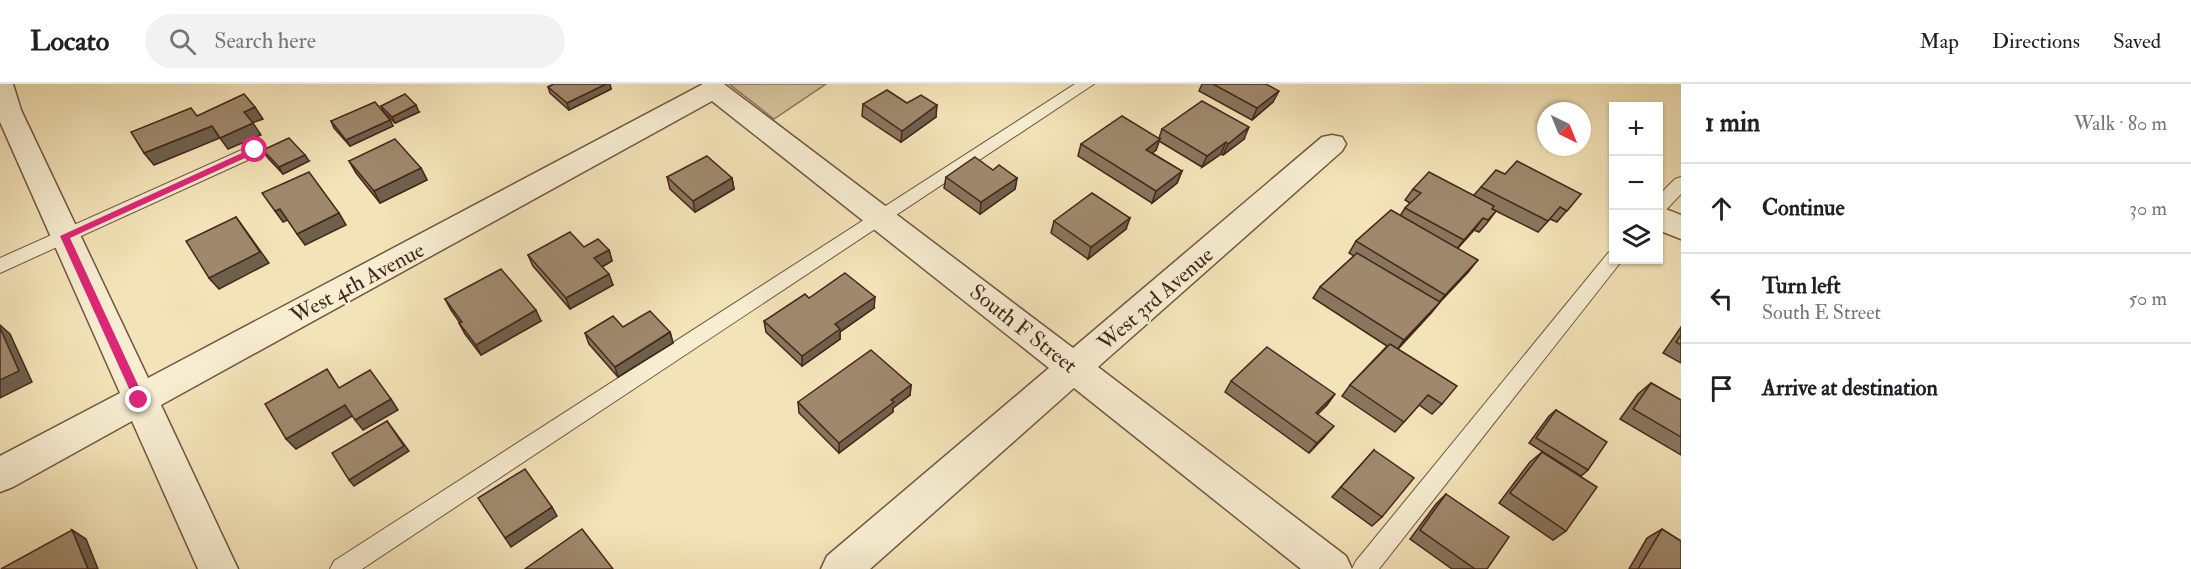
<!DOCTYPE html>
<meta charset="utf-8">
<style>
:root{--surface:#fff;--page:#f2f2f2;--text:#202124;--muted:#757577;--line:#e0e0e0}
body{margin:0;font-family:"IM FELL Double Pica",serif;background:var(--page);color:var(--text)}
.controls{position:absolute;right:18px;top:18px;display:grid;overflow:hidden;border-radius:0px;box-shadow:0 2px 4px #0004}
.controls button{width:54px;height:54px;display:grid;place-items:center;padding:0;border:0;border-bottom:2px solid var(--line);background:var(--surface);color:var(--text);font:30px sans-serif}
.compass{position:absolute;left:1537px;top:18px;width:54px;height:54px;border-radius:50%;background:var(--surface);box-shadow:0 2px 4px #0004;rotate:137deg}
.stop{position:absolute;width:18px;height:18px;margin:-14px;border:4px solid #db2777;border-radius:50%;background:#fff}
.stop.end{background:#db2777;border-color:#fff;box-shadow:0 2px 6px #0008}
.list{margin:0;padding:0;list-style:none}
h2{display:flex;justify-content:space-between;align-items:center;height:78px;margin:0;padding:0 24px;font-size:26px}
h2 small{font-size:20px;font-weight:400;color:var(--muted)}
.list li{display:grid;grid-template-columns:39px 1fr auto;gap:18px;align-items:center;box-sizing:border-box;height:90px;padding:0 24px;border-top:2px solid var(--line)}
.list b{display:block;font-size:22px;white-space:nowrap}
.list p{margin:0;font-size:20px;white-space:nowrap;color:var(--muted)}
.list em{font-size:20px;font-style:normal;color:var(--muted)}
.icon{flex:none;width:33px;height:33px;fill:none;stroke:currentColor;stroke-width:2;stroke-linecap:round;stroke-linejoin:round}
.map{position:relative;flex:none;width:1681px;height:485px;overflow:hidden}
header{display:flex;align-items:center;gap:36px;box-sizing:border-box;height:84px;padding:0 30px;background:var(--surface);border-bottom:2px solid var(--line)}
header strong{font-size:28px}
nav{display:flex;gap:33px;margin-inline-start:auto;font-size:21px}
.search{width:420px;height:54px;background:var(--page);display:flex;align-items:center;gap:15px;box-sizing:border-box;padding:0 21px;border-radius:33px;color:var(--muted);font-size:22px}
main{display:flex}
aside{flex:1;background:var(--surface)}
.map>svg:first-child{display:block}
.green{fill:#d5c39d;stroke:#8d755c;stroke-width:1.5}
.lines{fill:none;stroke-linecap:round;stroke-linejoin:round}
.lane-casing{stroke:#705642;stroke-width:2}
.street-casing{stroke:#705642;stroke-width:3}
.lane{fill:#f7edd1;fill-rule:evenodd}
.street{fill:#f7edd1;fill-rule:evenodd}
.wall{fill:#89765e;stroke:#45271b;stroke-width:1.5}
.shaded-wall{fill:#6f604c;stroke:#45271b;stroke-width:1.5}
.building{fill:#9f896d;stroke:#45271b;stroke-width:1.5}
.route{fill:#db2777}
.labels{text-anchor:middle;stroke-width:4.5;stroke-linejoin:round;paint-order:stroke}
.street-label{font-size:22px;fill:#45271b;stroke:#f7edd1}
</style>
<header>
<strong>Locato</strong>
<div class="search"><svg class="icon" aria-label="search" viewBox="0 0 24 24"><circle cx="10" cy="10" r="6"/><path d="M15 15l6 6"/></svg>Search here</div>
<nav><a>Map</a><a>Directions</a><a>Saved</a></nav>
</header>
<main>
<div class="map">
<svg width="1681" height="485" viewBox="0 0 1681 485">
<rect width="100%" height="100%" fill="#f3e3b8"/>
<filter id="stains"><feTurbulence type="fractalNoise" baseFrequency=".00333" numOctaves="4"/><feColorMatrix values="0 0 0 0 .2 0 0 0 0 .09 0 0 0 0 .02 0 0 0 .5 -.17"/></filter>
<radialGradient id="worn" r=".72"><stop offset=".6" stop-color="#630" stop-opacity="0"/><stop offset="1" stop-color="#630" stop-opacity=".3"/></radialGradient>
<!-- green -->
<path class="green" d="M729 0H826L774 35Z"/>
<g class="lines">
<defs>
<g id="lane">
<path d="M1075 0H1094L362 485H330L334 477Z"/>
<path d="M255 60 261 62 263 66 261 70 0 189V174Z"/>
<path d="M1681 93V110L1664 128 1658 130V112L1675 95Z"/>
<path d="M1614 167V176H1622L1620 179 1379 485H1352L1356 477 1608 169Z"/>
</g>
<g id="street">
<path d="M0 0H13L21 26 148 294 703 0H724L1073 264 1322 53 1332 51 1342 53 1346 60 1342 67 1098 283 1346 472 1352 485H1301L1074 304 870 485H821L827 472 1049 284 712 17 161 321 238 485H198L132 337 13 403 0 408V372L120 309 0 38Z"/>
<path d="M1658 122 1681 131V155L1658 146Z"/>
</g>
</defs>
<!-- lane casing -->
<use href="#lane" class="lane-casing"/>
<!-- street casing -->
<use href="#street" class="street-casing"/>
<!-- lane -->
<use href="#lane" class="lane"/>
<!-- street -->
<use href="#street" class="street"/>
</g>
<!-- wall -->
<g class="wall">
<path d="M554 0H610L611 5 569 26 550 9 548 3Z"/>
<path d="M1202 0H1266L1273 18 1252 36 1199 7Z"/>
<path d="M907 19 936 33 901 58 862 32 863 20Z"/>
<path d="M381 22 419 28 395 39 384 28Z"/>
<path d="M390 36 393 42 350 62 334 44 331 37Z"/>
<path d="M1162 45 1244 55 1223 71 1221 70 1202 83 1159 57 1156 66 1152 69 1182 87 1177 99 1152 119 1078 72 1081 60 1159 54Z"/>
<path d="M263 66 309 77 283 90 267 73Z"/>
<path d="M349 77 421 84 427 96 380 119 356 89Z"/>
<path d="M993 86 1017 94 1015 105 980 130 944 104 946 93Z"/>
<path d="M1505 90 1581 110 1557 138 1550 135 1538 148 1492 125 1496 127 1487 139 1479 148 1474 146 1458 164 1469 187 1440 218 1431 229 1398 265 1442 320 1432 330 1419 321 1395 348 1342 312 1350 301 1387 262 1313 214 1320 203 1354 172 1349 169 1356 157 1400 132 1405 124 1410 119 1405 116 1413 105 1474 111 1481 103Z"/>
<path d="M667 93 732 94 734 105 695 128 670 105Z"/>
<path d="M1054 137 1126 145 1088 175 1051 149Z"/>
<path d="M584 163 609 166 612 177 602 183 613 201 570 225 533 182 528 171Z"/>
<path d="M809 214 874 224 840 248V255L802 282 766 248 764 237Z"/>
<path d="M445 215 541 237 481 271 465 250 459 239H460L451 226Z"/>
<path d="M623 243 670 248 673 259 618 293 589 260 585 249Z"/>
<path d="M1681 243V279L1663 269Z"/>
<path d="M1231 297 1327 321 1317 330 1325 352 1309 369 1225 308Z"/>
<path d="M1651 299 1681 316V371L1620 335 1638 310Z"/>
<path d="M911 301 910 311 893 324V328L839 369 799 329 798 318Z"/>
<path d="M1556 326 1588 386 1581 392 1529 359 1549 332Z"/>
<path d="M1374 366 1382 433 1372 442 1332 413Z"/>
<path d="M1542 368 1566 447 1553 456 1499 419 1530 378Z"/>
<path d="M1446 410 1487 485H1452L1410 455 1436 420Z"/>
<path d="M1662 445 1681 485H1629L1647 454Z"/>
</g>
<!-- shaded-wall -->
<g class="shaded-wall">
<path d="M606 0H610L611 5 569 26 567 19Z"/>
<path d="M1279 7 1273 18 1252 36 1257 24Z"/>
<path d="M416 21 419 28 395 39 392 33Z"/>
<path d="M937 21 936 33 901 58 902 47Z"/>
<path d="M255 23 263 35 252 39 244 28Z"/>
<path d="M390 36 393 42 350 62 346 56Z"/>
<path d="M253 39 261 51 228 65 220 54Z"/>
<path d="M212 42 220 54 154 81 144 69Z"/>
<path d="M1249 43 1244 55 1223 71 1228 60Z"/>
<path d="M1160 55 1156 66 1142 77 1146 66Z"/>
<path d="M1226 58 1221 70 1202 83 1207 72Z"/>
<path d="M305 71 309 77 283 90 279 83Z"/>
<path d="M421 84 427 96 380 119 374 107Z"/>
<path d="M1182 87 1177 99 1152 119 1156 107Z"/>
<path d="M732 94 734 105 695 128 693 117Z"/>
<path d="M1017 94 1015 105 980 130 981 118Z"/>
<path d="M280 125 288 136 283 138 275 127Z"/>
<path d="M339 129 346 141 305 161 297 150Z"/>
<path d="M236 133 269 179 219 205 209 194Z"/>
<path d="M1130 134 1126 145 1088 175 1091 163Z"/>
<path d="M1483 134 1474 146 1455 167 1464 156Z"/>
<path d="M609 166 612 177 598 185 594 174Z"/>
<path d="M1478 176 1469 187 1436 222 1445 211Z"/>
<path d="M609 190 613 201 570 225 566 214Z"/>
<path d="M875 213 874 224 840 248V255L802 282V272L835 240Z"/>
<path d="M1440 218 1431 229 1396 267 1404 256Z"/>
<path d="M536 226 541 237 481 271 476 261Z"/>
<path d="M0 241 10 250 32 298 0 314Z"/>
<path d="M670 248 673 259 618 293 615 283Z"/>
<path d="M911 301 910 311 893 324V328L839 369V359L891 316Z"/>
<path d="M1335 310 1327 321 1308 340 1316 329Z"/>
<path d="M391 315 398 326 363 346 355 336Z"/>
<path d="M345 321 354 331 296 365 286 355Z"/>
<path d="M387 337 409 367 354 402 349 396Z"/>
<path d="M1334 342 1325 352 1309 369 1317 359Z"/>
<path d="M552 423 557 432 511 463 505 454Z"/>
<path d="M72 446 86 455 98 485H88Z"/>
</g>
<!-- building -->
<g class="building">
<path d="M554 0H606L567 19 548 3Z"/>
<path d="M1213 0H1266L1279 7 1257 24Z"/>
<path d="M887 6 907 19 921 11 937 21 902 47 863 20Z"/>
<path d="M244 10 255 23 244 28 253 39 220 54 212 42 144 69 131 48 191 24 197 32Z"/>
<path d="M405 10 416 21 392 33 381 22Z"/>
<path d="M1202 17 1249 43 1228 60 1226 58 1207 72 1162 45Z"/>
<path d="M375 18 390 36 346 56 331 37Z"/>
<path d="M1122 32 1160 55 1146 66 1182 87 1156 107 1081 60Z"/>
<path d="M289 54 305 71 279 83 263 66Z"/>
<path d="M395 55 421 84 374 107 349 77Z"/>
<path d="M707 72 732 94 693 117 667 93Z"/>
<path d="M975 73 993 86 999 81 1017 94 981 118 946 93Z"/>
<path d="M1517 77 1581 110 1567 127 1560 123 1548 137 1481 103 1496 86 1505 90Z"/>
<path d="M309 88 339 129 297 150 280 125 275 127 262 109Z"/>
<path d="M1429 88 1494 122 1492 125 1496 127 1488 136 1483 134 1464 156 1405 124 1421 109 1413 105Z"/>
<path d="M1092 109 1130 134 1091 163 1054 137Z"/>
<path d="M1391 126 1478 176 1445 211 1356 157Z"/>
<path d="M236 133 260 168 209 194 186 157Z"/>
<path d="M570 148 584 163 598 155 609 166 594 174 609 190 566 214 528 171Z"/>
<path d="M1357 169 1440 218 1404 256 1320 203Z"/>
<path d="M501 185 536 226 476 261 459 239 462 238 445 215Z"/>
<path d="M845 189 875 213 835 240 840 245 802 272 764 237 805 210 809 214Z"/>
<path d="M650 227 670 248 615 283 585 249 613 232 623 243Z"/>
<path d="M0 244 19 287 0 296Z"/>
<path d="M1681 251V261L1676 258Z"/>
<path d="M1390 260 1457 302 1442 320 1428 311 1404 338 1350 301Z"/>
<path d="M1267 263 1335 310 1316 329 1334 342 1317 359 1231 297Z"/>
<path d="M871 266 911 301 891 316 894 318 839 359 798 318Z"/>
<path d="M327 285 339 304 370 286 391 315 355 336 345 321 286 355 265 320Z"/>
<path d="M1651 299 1681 316V353L1633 325Z"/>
<path d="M1556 326 1607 358 1588 386 1536 354Z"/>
<path d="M387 337 404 362 349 396 332 369Z"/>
<path d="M1374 366 1414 394 1382 433 1341 403Z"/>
<path d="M1542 368 1597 403 1566 447 1510 409Z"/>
<path d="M525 385 552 423 505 454 478 414Z"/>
<path d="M1446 410 1509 453 1487 485H1475L1420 446Z"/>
<path d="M582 445 613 485H525Z"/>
<path d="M1662 445 1681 457V485H1638Z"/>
<path d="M72 446 88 485H1Z"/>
</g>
<!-- route -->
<path class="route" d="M255 63 258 64V68L70 154 145 316 143 320H136L60 152Z"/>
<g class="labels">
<!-- street labels -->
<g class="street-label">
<text transform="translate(357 198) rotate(-28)" y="8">West 4th Avenue</text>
<text transform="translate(1155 214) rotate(-41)" y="8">West 3rd Avenue</text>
<text transform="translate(1024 244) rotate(38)" y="8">South F Street</text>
</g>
</g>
<rect width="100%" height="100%" filter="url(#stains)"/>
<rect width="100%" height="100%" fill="url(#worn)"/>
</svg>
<div class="controls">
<button>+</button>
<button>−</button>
<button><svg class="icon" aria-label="layers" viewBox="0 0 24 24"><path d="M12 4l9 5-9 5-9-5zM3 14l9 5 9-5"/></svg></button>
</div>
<svg class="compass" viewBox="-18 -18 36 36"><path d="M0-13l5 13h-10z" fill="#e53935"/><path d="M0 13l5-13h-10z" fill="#757577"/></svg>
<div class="stop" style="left:255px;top:66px"></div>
<div class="stop end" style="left:139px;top:316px"></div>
</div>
<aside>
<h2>1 min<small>Walk · 80 m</small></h2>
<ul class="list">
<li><svg class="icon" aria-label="ahead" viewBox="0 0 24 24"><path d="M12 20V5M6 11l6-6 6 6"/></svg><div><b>Continue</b></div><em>30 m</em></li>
<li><svg class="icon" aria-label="left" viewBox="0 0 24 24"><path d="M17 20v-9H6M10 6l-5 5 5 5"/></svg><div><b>Turn left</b><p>South E Street</p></div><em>50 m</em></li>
<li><svg class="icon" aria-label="arrive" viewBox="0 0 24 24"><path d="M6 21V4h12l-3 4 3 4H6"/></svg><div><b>Arrive at destination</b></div></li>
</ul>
</aside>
</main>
